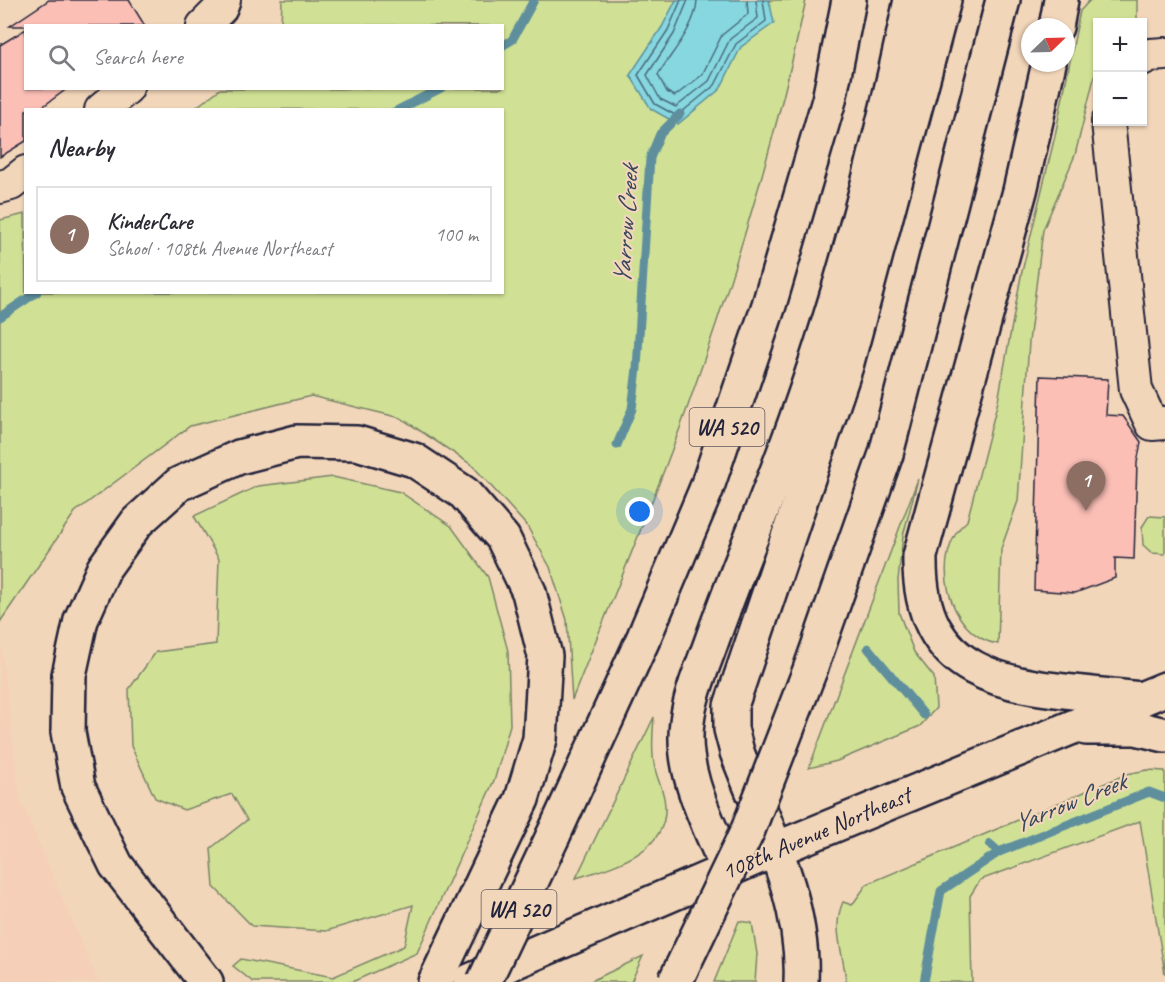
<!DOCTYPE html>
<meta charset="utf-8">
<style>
:root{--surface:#fff;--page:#f7f7f7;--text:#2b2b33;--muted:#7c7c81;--line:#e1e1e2;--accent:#ea580c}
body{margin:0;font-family:Caveat,sans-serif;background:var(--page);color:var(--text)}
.controls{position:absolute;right:18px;top:18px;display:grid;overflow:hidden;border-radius:0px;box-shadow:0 2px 4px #0004}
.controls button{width:54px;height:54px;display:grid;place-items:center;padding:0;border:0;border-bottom:2px solid var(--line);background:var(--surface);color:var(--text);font:30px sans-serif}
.compass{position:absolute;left:1021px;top:18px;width:54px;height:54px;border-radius:50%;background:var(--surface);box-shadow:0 2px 4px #0004;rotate:67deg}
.you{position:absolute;left:640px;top:512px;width:21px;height:21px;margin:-15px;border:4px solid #fff;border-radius:50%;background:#1a73e8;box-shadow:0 0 0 9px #1a73e833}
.badge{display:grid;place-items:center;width:39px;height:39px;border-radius:50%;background:var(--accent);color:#fff;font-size:20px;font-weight:700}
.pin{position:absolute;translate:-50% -50px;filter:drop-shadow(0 2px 3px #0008)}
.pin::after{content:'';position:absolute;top:32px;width:21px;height:18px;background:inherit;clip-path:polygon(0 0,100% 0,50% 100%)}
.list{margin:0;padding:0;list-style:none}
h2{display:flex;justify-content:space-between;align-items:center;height:78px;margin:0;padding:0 24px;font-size:26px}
h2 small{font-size:20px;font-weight:400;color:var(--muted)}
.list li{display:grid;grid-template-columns:39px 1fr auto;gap:18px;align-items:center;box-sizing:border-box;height:96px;margin:0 12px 12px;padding:0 12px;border:2px solid var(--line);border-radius:0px}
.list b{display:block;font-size:22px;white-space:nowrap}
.list p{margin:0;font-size:20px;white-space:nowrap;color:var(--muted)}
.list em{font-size:20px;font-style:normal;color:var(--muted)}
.icon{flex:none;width:33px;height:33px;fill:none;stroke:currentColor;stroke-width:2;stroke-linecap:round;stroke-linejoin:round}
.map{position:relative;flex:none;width:1165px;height:982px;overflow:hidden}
.search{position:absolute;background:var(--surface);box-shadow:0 2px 4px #0004;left:24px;top:24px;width:480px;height:66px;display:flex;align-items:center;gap:15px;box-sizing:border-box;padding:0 21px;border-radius:0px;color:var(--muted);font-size:22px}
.panel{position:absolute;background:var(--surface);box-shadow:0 2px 4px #0004;left:24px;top:108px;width:480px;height:186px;border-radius:0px}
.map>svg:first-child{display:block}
.built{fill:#f5cfb8}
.green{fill:#d0e195;stroke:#798268;stroke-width:1.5}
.water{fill:#86d7df;stroke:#5e8f9d;stroke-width:1.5}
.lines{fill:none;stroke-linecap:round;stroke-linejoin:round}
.shore{stroke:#4a6a7d;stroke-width:1.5}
.stream{stroke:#5e8f9d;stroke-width:9}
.building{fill:#fbbfb6;stroke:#22223b;stroke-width:1.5}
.minor-casing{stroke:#22223b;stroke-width:36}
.major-casing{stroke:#22223b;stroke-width:38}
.highway-casing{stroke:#22223b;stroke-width:38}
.minor{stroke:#f2d6b9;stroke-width:32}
.major{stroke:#f2d6b9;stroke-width:33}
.highway{stroke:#f2d6b9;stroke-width:33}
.highway-bridge-casing{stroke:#22223b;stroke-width:38;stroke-linecap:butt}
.highway-bridge{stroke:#f2d6b9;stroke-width:33}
.labels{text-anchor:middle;stroke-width:4.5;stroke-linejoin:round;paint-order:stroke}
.shield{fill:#f2d6b9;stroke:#605861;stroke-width:1.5}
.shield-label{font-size:22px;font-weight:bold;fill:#22223b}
.street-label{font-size:24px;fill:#22223b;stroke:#f2d6b9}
.water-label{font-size:26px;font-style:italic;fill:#36465c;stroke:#f2d6b9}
</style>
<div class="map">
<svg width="1165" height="982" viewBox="0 0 1165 982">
<rect width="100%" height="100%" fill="#f2d6b9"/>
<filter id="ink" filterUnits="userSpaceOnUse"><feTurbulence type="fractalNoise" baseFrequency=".0167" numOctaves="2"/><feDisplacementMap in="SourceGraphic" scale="12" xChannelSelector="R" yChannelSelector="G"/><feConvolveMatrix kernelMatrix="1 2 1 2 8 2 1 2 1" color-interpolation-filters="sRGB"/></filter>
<g filter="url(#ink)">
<!-- built -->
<path class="built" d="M0 638 20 799 98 982H0Z"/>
<!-- green -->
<g class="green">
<path d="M282 0H806C777 135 736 270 690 400 655 501 611 600 572 700L567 620 550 567 527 526 472 465 401 418 311 396 190 426 75 512 0 622V220L25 214 26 292H502V110L194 109 220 89 502 88V26L281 25Z"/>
<path d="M1090 0H1137V22H1098L1097 66 1075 155 1043 230 1029 342 1018 501 1001 549 998 644C947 636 928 553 967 521L998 401 1021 276 1055 136 1080 11Z"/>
<path d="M333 477 400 492 451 526 488 577 508 651 510 725 495 778 417 953 352 982H253L233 966 241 959 333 977 404 946 413 905 326 931 252 926 214 887 211 848 247 820 232 794 184 810 155 798 131 746 129 689 156 652 216 644 219 559 194 516 258 486Z"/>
<path d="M918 479 903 536 898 580 899 613 914 652 934 677 936 708 920 726 837 761 809 768Z"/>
<path d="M1149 516 1165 517V554L1152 553 1143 545 1142 527Z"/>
<path d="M654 717C653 732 651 748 654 763 655 775 662 786 664 798 674 851 615 866 576 878Z"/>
<path d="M1147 770 1165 771V974L1140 821 980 880 970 896 972 982H846C844 954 831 928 843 902L852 905 867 884 1127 774Z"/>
<path d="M739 921 752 923 757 954 755 982H714Z"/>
<path d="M643 956 631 982H589Z"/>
</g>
<!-- water -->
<path class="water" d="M676 0H769L774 23 741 47 720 89 678 124 651 109 630 75 662 27Z"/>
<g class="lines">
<!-- shore -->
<g class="shore">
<path d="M681 0 668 30 638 75 655 104 677 116 715 85 736 44 766 21 763 0"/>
<path d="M688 0 674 34 647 75 660 99 676 107 709 81 730 39 758 18 756 0"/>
<path d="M697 0C696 27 671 53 658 75L667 92 675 96 702 75 722 35 748 14 747 0"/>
</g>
<!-- stream -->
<g class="stream">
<path d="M502 46 512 40 534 0"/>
<path d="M398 110 441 88"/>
<path d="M0 317 37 292"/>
<path d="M617 445 632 409 637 368 650 158 660 134 680 114"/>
<path d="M868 648 924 715"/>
<path d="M990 844 999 852 1149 792 1165 798"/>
<path d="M924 982 941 891 999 852"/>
</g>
</g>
<!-- building -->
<g class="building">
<path d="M49 0H129L145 26H10Z"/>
<path d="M26 29V88H68L38 110H26V141L0 157V45Z"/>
<path d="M1040 376 1108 379 1106 415 1123 416 1141 442 1137 463 1134 559 1115 558V578L1075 593 1034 590Z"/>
</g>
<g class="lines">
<defs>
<g id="minor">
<path d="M203 26 221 8 224 0"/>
<path d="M1142 59 1150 55 1165 54"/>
<path d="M101 110 127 88"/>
<path d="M1108 122 1136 390 1152 424 1165 423"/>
<path d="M0 187 11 184 26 172"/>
</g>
<g id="major">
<path d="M1086 728H1136L1165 735"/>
<path d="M470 981 774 850 1165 689"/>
</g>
<g id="highway">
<path d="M1056 27 1061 0"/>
<path d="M1049 63 1020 191 920 556C917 697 1038 686 1141 699"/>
<path d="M810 670 886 454 1003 0"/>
<path d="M553 836 644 637 706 490 769 305 829 100 849 0"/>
<path d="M728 870C709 824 680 773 687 722 690 695 702 668 711 643 734 578 761 515 785 450 840 304 879 152 911 0"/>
<path d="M206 982 116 865 78 787 68 732 69 675 81 620 104 568 137 522 179 484 239 457 297 442 357 443 414 460 464 493 503 538 529 592 545 656 540 739 522 799 435 982"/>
<path d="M801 982C805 901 765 826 737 752L731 729V706L846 366 944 0"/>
</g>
</defs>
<!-- minor casing -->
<use href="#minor" class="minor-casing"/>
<!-- major casing -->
<use href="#major" class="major-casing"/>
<!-- highway casing -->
<use href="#highway" class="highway-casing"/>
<!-- minor -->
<use href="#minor" class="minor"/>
<!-- major -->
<use href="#major" class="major"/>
<!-- highway -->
<use href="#highway" class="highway"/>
<defs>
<g id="highway-bridge">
<path d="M484 982 553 836"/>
<path d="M675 982 748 830 810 670"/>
</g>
</defs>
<!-- highway-bridge casing -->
<use href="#highway-bridge" class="highway-bridge-casing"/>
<!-- highway-bridge -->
<use href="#highway-bridge" class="highway-bridge"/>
</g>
</g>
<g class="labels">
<!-- shield labels -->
<g class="shield">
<rect x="689.5" y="408" width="75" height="38" rx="4.5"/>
<rect x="481.5" y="890" width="75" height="38" rx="4.5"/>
</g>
<g class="shield-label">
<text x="727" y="435">WA 520</text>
<text x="519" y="917">WA 520</text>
</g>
<!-- street labels -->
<g class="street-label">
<text transform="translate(816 833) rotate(-23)" y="8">108th Avenue Northeast</text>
</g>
<!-- water labels -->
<g class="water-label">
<text transform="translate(625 225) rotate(-86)" y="9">Yarrow Creek</text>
<text transform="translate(1069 802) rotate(-22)" y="9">Yarrow Creek</text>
</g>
</g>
</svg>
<div class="controls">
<button>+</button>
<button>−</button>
</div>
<svg class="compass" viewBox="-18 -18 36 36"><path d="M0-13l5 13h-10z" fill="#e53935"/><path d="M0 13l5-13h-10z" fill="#7c7c81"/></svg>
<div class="you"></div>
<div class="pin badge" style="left:1086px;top:511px;background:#8d6e63">1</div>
<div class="search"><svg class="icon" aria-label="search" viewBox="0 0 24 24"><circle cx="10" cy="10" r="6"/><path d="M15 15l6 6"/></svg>Search here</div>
<section class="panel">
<h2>Nearby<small></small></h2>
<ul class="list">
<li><span class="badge" style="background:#8d6e63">1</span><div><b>KinderCare</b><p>School · 108th Avenue Northeast</p></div><em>100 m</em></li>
</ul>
</section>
</div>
